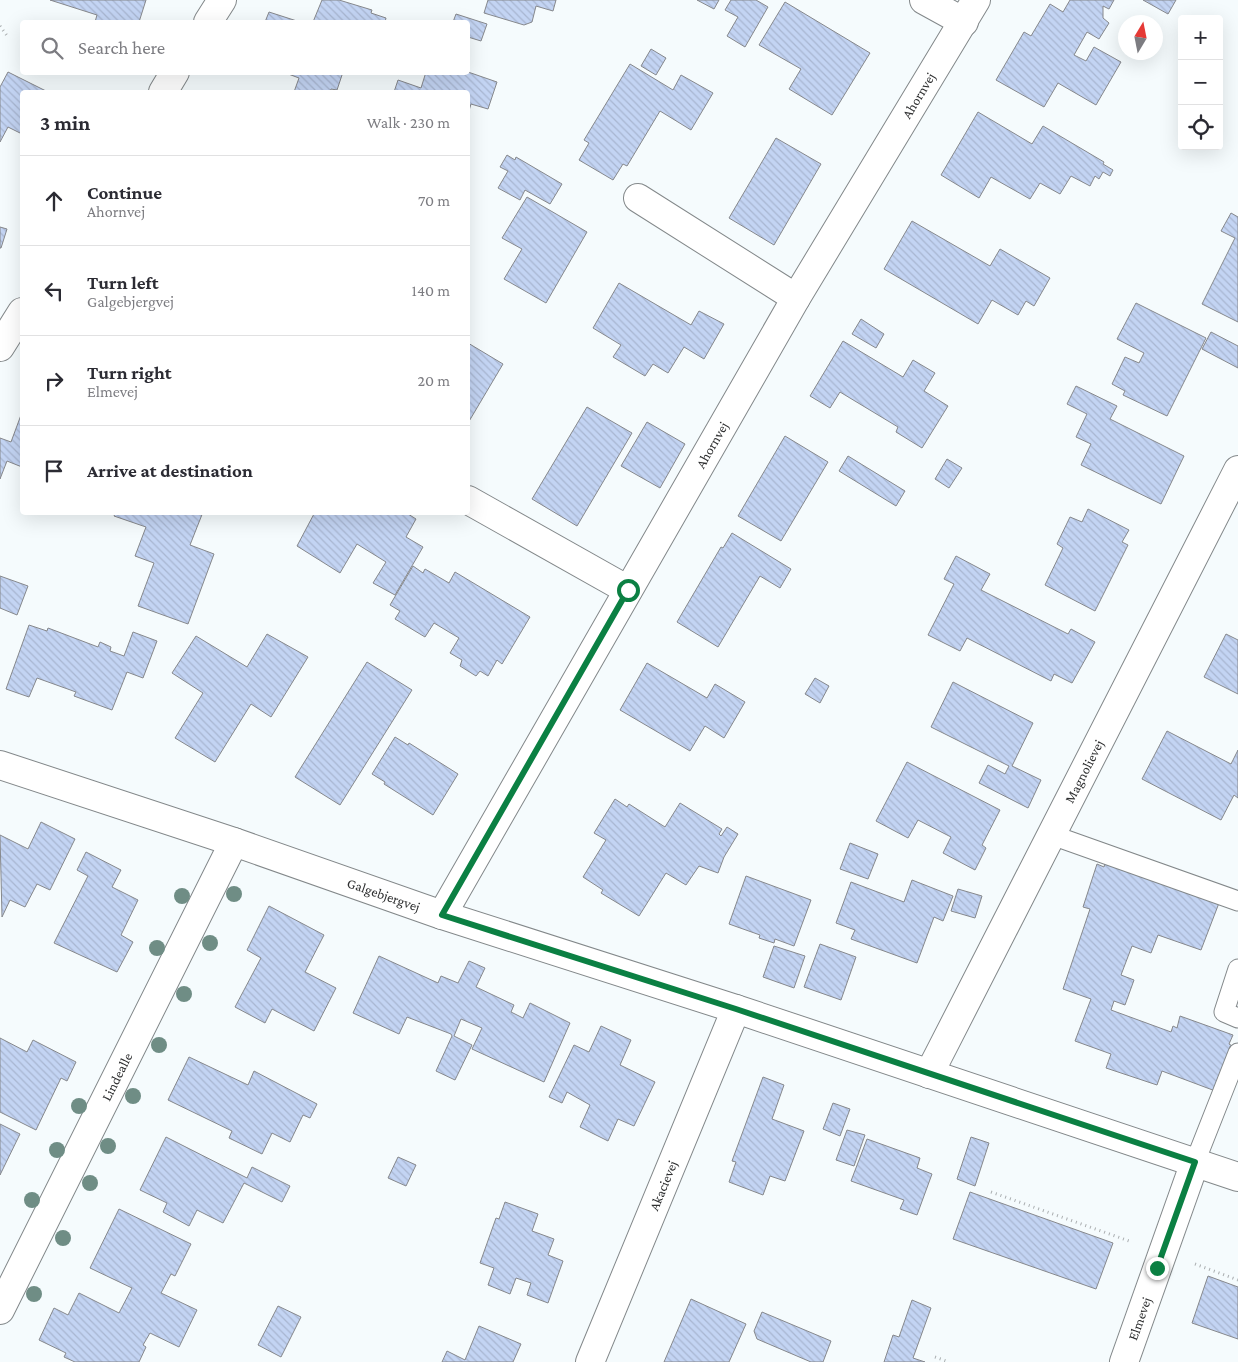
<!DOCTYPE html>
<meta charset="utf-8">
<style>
:root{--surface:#fff;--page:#f7f7f7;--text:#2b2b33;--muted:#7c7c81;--line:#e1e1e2}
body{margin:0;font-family:"Crimson Pro",serif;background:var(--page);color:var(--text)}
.controls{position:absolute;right:15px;top:15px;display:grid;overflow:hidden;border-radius:5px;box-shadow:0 5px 20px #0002}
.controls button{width:45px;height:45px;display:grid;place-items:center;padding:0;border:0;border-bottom:1px solid var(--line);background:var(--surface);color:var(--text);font:25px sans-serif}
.compass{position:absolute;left:1118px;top:15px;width:45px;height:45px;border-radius:50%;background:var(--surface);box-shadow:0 5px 20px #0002;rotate:10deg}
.stop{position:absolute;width:15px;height:15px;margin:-11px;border:4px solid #0b8043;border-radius:50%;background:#fff}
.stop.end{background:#0b8043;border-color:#fff;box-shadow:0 1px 5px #0008}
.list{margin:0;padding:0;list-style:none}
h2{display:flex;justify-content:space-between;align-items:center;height:65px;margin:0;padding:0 20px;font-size:21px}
h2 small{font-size:16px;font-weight:400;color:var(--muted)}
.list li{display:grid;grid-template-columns:32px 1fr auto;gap:15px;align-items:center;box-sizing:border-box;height:90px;padding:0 20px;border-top:1px solid var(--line)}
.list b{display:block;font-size:19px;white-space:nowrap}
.list p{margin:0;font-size:16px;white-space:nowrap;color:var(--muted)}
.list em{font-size:16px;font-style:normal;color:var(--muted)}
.icon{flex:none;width:28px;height:28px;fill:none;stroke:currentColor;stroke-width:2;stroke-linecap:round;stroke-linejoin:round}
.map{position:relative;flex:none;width:1238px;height:1362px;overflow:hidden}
.search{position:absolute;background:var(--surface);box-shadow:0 5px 20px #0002;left:20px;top:20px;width:450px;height:55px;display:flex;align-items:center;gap:12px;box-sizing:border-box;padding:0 18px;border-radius:5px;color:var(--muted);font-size:19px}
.panel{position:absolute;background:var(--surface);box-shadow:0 5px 20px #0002;left:20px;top:90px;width:450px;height:425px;border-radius:5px}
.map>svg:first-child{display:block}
.building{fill:url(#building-back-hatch);stroke:#86888c}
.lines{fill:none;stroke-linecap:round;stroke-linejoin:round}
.service-casing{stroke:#83888a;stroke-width:21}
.minor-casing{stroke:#83888a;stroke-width:30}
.path{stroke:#aaaeb0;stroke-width:3;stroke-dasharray:1 4;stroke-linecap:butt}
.service{stroke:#fff;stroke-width:19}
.minor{stroke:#fff;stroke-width:28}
.tree{fill:#6f8d85}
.route{stroke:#0b8043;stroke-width:6}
.labels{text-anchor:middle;stroke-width:4.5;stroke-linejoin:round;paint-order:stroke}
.street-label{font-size:14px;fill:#2f3031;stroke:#f5fbfd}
</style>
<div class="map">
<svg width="1238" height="1362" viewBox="0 0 1238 1362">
<defs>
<pattern id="building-back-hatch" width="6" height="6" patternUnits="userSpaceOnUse" patternTransform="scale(1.25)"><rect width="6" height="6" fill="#c3d4f3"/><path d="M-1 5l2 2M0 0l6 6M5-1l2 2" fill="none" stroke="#a8b6d1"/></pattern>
</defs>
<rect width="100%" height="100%" fill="#f5fbfd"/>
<!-- building -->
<g class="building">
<path d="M50 0H146L139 22H95L97 15Z"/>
<path d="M322 0H339L372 10 371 13 386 18 385 22H313Z"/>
<path d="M488 0H556L553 11 536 6 532 22 524 25 484 13Z"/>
<path d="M697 0H719L714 9Z"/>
<path d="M731 0H756L768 7 745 47 727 36 738 17 725 10Z"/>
<path d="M1070 0H1114L1109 9 1103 6V18L1109 23 1099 39 1087 32 1074 55 1086 61 1094 47 1121 62 1096 105 1058 83 1044 107 996 80 1024 32 1031 36 1050 4 1063 12Z"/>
<path d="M1143 0H1176L1168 14Z"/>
<path d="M785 2 870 53 832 115 789 89 801 69 759 45Z"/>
<path d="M269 12 300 22H265Z"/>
<path d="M456 14 487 24 481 41 468 37V22H453Z"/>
<path d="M651 49 666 58 656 75 641 66Z"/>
<path d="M630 64 673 90 681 75 713 93 691 130 660 111 627 166 623 164 613 180 579 160 589 143 584 140Z"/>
<path d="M8 72 48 92H22V134L8 127 0 142V87Z"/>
<path d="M283 72H343L337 90 331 89 330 92H294L299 78Z"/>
<path d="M426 72H468L497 82 488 109 471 104 468 114V92H394L398 80 421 88Z"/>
<path d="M978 112 1032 144 1043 126 1104 162 1103 164 1113 170 1110 176 1103 172 1099 179 1095 176 1090 186 1071 176 1060 194 1040 183 1030 199 991 177 979 198 941 175Z"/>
<path d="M776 138 821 164 774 245 729 218Z"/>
<path d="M507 155 515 160 516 157 562 184 550 204 525 190 520 200 498 188 508 171 500 167Z"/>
<path d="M527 197 587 232 546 303 504 279 522 249 502 238Z"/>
<path d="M1231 213 1238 217V322L1202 304 1235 238 1221 231Z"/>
<path d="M912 221 990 266 1000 249 1050 278 1034 306 1026 301 1018 315 992 300 978 324 884 269Z"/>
<path d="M0 227 7 229 1 248H0Z"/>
<path d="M619 283 691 325 699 311 724 324 704 359 684 347 668 373 653 364 645 376 613 357 621 345 593 328Z"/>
<path d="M1136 303 1206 338 1167 416 1123 395 1125 391 1112 384 1125 357 1139 363 1144 353 1117 339Z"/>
<path d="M861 319 884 334 876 348 852 334Z"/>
<path d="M1211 332 1238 346V368L1202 349Z"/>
<path d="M843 341 903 377 913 360 935 373 924 391 948 406 922 448 896 432 898 427 840 392 830 408 810 396Z"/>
<path d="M468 343 503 364 468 423Z"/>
<path d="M1076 386 1117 406 1110 419 1184 456 1161 504 1081 465 1091 444 1076 437 1087 414 1067 404Z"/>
<path d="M587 407 632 433 577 526 532 499Z"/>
<path d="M21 415 22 467 7 461 0 479V438L11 442Z"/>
<path d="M647 422 685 444 660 488 621 466Z"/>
<path d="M785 436 828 462 781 541 738 516Z"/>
<path d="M848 456 905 491 896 506 839 471Z"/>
<path d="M947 459 962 468 949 488 935 479Z"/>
<path d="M1088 509 1129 530 1122 542 1128 545 1095 611 1045 585 1063 548 1057 544 1070 517 1082 522Z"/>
<path d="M116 512H203L190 545 214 554 188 624 138 606 154 563 135 556 146 527 114 516Z"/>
<path d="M315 512H405L416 519 406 537 423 547 395 595 373 583 386 562 357 544 340 573 297 546Z"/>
<path d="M732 533 791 569 780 588 760 576 718 647 677 622 721 547 723 548Z"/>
<path d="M956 556 990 574 981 590 1068 634 1071 629 1095 642 1072 683 1054 674 1051 681 967 638 960 651 928 635 954 584 944 579Z"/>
<path d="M413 566 423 573 425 569 449 583 455 572 530 617 502 664 497 660 488 676 480 671 476 676 460 666 462 660 450 653 459 638 434 623 425 637 395 619 400 611 390 605Z"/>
<path d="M0 576 28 586 17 615 0 608Z"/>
<path d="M29 625 47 631 48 628 98 647 100 642 111 647 110 651 124 656 133 632 157 641 143 678 127 672 112 710 74 696 76 692 37 678 29 697 6 689Z"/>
<path d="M267 634 308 657 271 717 251 704 215 762 175 738 203 693 172 673 196 636 247 667Z"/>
<path d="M1226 634 1238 640V694L1204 677Z"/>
<path d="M367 662 412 690 340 805 295 777Z"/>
<path d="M647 663 707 698 715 684 745 702 724 738 705 726 690 751 620 710Z"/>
<path d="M815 678 829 686 820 703 805 694Z"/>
<path d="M953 682 1033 723 1012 766 1041 780 1028 808 979 783 988 765 1005 774 1009 766 931 727Z"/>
<path d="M1167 731 1231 764 1238 750V798L1234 795 1221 820 1142 779Z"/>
<path d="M395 737 408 745 409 743 458 774 433 815 384 784 385 782 372 774Z"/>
<path d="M907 762 1000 810 982 845 986 848 975 870 943 853 951 837 918 820 908 838 876 821Z"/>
<path d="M615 799 627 807 629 804 665 827 680 803 722 829 719 834 721 836 727 827 738 834 724 857 718 873 699 866 686 885 666 873 639 916 601 893 603 890 583 877 606 840 594 833Z"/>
<path d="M41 822 75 839 50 890 37 884 25 907 10 900 2 917 0 835 28 849Z"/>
<path d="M850 843 878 854 868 879 840 869Z"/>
<path d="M86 852 121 870 112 887 138 900 121 935 133 942 117 972 54 943 88 876 77 870Z"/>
<path d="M1105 863 1219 903 1201 950 1158 935 1151 953 1132 946 1121 975 1134 980 1125 1005 1114 1001 1111 1010 1171 1032 1173 1026 1177 1028 1180 1016 1233 1035 1229 1044 1234 1047 1218 1092 1162 1071 1157 1085 1106 1068 1111 1054 1075 1041 1091 999 1063 989 1090 909 1083 907 1097 864 1104 867Z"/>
<path d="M746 876 811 900 794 946 775 939 774 943 759 938 760 935 729 924Z"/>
<path d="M912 880 953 896 943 921 934 917 917 963 851 939 855 930 836 923 851 882 904 902Z"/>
<path d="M958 889 982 896 975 918 951 911Z"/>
<path d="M269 906 324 935 305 972 336 988 314 1031 272 1009 265 1023 235 1007 261 958 247 950Z"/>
<path d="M820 944 856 957 841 1000 804 987Z"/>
<path d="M774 946 805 956 794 988 763 977Z"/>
<path d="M379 956 438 983 441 976 458 983 469 961 485 968 476 987 514 1005 511 1012 523 1018 530 1003 570 1023 544 1082 472 1049 482 1028 461 1019 454 1036 472 1045 455 1080 436 1071 452 1036 451 1034 407 1017 399 1034 353 1013Z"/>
<path d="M601 1026 631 1040 620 1065 655 1082 634 1126 618 1119 608 1141 580 1127 590 1105 567 1092 562 1103 549 1097 574 1045 589 1052Z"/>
<path d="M0 1038 27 1052 33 1040 76 1062 67 1081 61 1078 36 1130 0 1112Z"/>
<path d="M189 1057 248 1085 254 1071 317 1104 310 1118 303 1115 290 1142 272 1133 262 1154 229 1138 232 1131 168 1100Z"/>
<path d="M763 1077 784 1085 772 1119 804 1131 785 1181 770 1176 763 1195 729 1182 736 1162 732 1161Z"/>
<path d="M833 1103 850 1109 840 1136 823 1129Z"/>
<path d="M0 1124 20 1134 0 1175Z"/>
<path d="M847 1130 865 1135 854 1166 836 1160Z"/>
<path d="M166 1137 247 1178 252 1167 290 1186 282 1202 244 1183 223 1223 197 1210 189 1226 163 1212 167 1203 140 1190Z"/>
<path d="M971 1137 989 1143 975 1186 957 1179Z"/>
<path d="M867 1139 920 1158 917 1168 932 1174 917 1215 900 1209 904 1200 851 1181Z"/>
<path d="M398 1157 416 1165 406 1186 388 1178Z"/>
<path d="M970 1192 1113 1243 1096 1289 953 1239Z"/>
<path d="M505 1202 538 1214 532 1231 554 1239 548 1255 563 1261 548 1303 527 1295 531 1283 516 1278 510 1294 488 1285 494 1268 480 1263 496 1218 499 1219Z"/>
<path d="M119 1209 191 1244 175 1276 171 1274 161 1293 197 1310 179 1347 150 1333 143 1345 146 1347 139 1362H75L64 1357 66 1353 39 1340 54 1308 68 1315 79 1293 119 1313 132 1288 90 1268Z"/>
<path d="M1208 1276 1238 1287V1339L1192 1323Z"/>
<path d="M691 1299 746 1324 729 1362H664Z"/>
<path d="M912 1300 931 1308 913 1358 925 1362H884L893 1335 899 1337Z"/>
<path d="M278 1306 301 1317 281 1357 258 1345Z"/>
<path d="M762 1312 831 1341 823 1362H811L757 1339 754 1331Z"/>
<path d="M479 1326 521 1344 513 1362H442L447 1351 465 1360Z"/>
</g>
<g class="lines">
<defs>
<g id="service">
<path d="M1052 835 1238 901"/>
<path d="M1238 969 1224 1012 1238 1018"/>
<path d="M1195 1162 1238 1053"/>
</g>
<g id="minor">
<path d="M924 0 964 22"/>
<path d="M208 22 222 0"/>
<path d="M163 92 175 72"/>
<path d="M638 198 796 298"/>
<path d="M0 347 22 312"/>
<path d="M468 500 628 590"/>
<path id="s1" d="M0 765 234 842 442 915 736 1009 1238 1177"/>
<path id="s2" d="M442 915 796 298 976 0"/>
<path id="s3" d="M929 1074 1238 470"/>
<path id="s4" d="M0 1310 234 842"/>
<path id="s5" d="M590 1362 736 1009"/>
<path id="s6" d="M1124 1362 1195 1162"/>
</g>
</defs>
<!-- service casing -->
<use href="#service" class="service-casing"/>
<!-- minor casing -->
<use href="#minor" class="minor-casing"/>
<!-- path -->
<g class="path">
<path d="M0 26 8 37"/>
<path d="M991 1192 1132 1242"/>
<path d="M1195 1264 1238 1280"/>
<path d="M935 1357 949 1362"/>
</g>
<!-- service -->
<use href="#service" class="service"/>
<!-- minor -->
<use href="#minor" class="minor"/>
</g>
<!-- trees -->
<g class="tree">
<circle cx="234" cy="894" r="8"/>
<circle cx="182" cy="896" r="8"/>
<circle cx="210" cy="943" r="8"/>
<circle cx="157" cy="948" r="8"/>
<circle cx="184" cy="994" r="8"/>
<circle cx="159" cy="1045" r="8"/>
<circle cx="133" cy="1096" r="8"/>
<circle cx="79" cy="1106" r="8"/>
<circle cx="108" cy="1146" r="8"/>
<circle cx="57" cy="1150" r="8"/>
<circle cx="90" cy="1183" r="8"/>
<circle cx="32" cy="1200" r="8"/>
<circle cx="63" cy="1238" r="8"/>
<circle cx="34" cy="1294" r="8"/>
</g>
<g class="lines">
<!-- route -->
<path class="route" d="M628 590 442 915 736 1009 1195 1162 1157 1268"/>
</g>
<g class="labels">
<!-- street labels -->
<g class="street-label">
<text dy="5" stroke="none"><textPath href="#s2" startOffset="948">Ahornvej</textPath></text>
<text dy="5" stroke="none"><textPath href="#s2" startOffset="542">Ahornvej</textPath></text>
<text dy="5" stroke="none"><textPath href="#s3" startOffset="340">Magnolievej</textPath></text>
<text dy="5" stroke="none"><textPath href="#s1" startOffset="405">Galgebjergvej</textPath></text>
<text dy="5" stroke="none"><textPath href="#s4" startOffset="261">Lindealle</textPath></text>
<text dy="5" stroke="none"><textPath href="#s5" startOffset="191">Akacievej</textPath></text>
<text dy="5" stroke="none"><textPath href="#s6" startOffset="46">Elmevej</textPath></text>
</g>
</g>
</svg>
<div class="controls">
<button>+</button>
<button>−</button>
<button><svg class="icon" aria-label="locate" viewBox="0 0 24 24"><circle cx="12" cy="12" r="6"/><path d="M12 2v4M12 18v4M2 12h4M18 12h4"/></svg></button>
</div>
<svg class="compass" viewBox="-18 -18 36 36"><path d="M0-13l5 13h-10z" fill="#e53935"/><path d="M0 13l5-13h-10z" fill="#7c7c81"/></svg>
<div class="stop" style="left:628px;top:590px"></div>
<div class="stop end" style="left:1157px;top:1268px"></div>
<div class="search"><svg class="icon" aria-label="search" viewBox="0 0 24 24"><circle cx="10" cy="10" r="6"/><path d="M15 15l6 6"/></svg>Search here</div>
<section class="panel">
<h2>3 min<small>Walk · 230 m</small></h2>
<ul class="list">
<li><svg class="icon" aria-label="ahead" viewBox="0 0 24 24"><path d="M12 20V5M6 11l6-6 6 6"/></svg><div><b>Continue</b><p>Ahornvej</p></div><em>70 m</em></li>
<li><svg class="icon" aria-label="left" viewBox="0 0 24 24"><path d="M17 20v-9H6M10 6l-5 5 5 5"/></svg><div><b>Turn left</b><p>Galgebjergvej</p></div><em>140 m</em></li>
<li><svg class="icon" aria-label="right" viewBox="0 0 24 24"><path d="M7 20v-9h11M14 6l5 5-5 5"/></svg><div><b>Turn right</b><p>Elmevej</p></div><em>20 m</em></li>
<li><svg class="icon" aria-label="arrive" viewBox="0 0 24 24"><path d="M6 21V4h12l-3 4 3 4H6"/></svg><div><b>Arrive at destination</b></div></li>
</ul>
</section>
</div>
